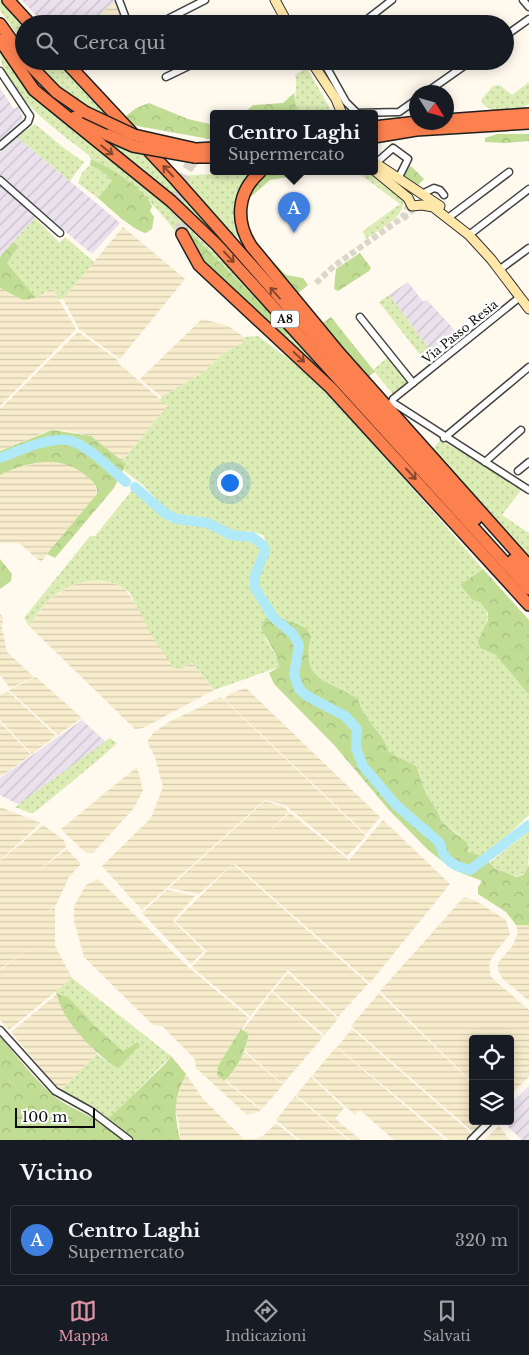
<!DOCTYPE html>
<html lang="it">
<style>
:root{--surface:#171b24;--page:#242831;--text:#f1f3f6;--muted:#9ea1a6;--line:#363941;--accent:#dd93a5}
body{margin:0;font-family:"Libre Baskerville",serif;background:var(--page);color:var(--text)}
.controls{position:absolute;right:15px;bottom:15px;display:grid;overflow:hidden;border-radius:5px;box-shadow:0 2px 12px #0003}
.controls button{width:45px;height:45px;display:grid;place-items:center;padding:0;border:0;border-bottom:1px solid var(--line);background:var(--surface);color:var(--text);font:25px sans-serif}
.compass{position:absolute;left:409px;top:85px;width:45px;height:45px;border-radius:50%;background:var(--surface);box-shadow:0 2px 12px #0003;rotate:127deg}
.scale{position:absolute;left:15px;bottom:12px;width:80px;box-sizing:border-box;padding-left:5px;border:2px solid #0e0e0e;border-top:0;font-size:14px;line-height:18px;white-space:nowrap;color:#0e0e0e;-webkit-text-stroke:4px #fff;paint-order:stroke}
.you{position:absolute;left:229px;top:482px;width:18px;height:18px;margin:-12px;border:4px solid #fff;border-radius:50%;background:#1a73e8;box-shadow:0 0 0 8px #1a73e833}
.badge{display:grid;place-items:center;width:32px;height:32px;border-radius:50%;background:var(--accent);color:#fff;font-size:16px;font-weight:700}
.pin{position:absolute;translate:-50% -41px;filter:drop-shadow(0 1px 2px #0008)}
.pin::after{content:'';position:absolute;top:26px;width:18px;height:15px;background:inherit;clip-path:polygon(0 0,100% 0,50% 100%)}
.popup{position:absolute;left:210px;top:110px;width:168px;height:65px;box-sizing:border-box;display:grid;place-content:center;border-radius:5px;background:var(--surface);filter:drop-shadow(0 1px 4px #0005);font-size:16px;white-space:nowrap;color:var(--muted)}
.popup b{font-size:19px;color:var(--text)}
.popup::after{content:'';position:absolute;left:50%;top:100%;margin-left:-10px;border:10px solid transparent;border-top-color:var(--surface)}
.list{margin:0;padding:0;list-style:none}
h2{display:flex;justify-content:space-between;align-items:center;height:65px;margin:0;padding:0 20px;font-size:21px}
h2 small{font-size:16px;font-weight:400;color:var(--muted)}
.list li{display:grid;grid-template-columns:32px 1fr auto;gap:15px;align-items:center;box-sizing:border-box;height:70px;margin:0 10px 10px;padding:0 10px;border:1px solid var(--line);border-radius:5px}
.list b{display:block;font-size:19px;white-space:nowrap}
.list p{margin:0;font-size:16px;white-space:nowrap;color:var(--muted)}
.list em{font-size:16px;font-style:normal;color:var(--muted)}
.icon{flex:none;width:28px;height:28px;fill:none;stroke:currentColor;stroke-width:2;stroke-linecap:round;stroke-linejoin:round}
.map{position:relative;flex:none;width:529px;height:1140px;overflow:hidden}
.search{position:absolute;background:var(--surface);box-shadow:0 2px 12px #0003;left:15px;right:15px;top:15px;height:55px;display:flex;align-items:center;gap:12px;box-sizing:border-box;padding:0 18px;border-radius:28px;color:var(--muted);font-size:19px}
.sheet{height:145px;background:var(--surface)}
nav{display:flex;justify-content:space-around;align-items:center;box-sizing:border-box;height:70px;border-top:1px solid var(--line);background:var(--surface);font-size:14px;color:var(--muted)}
nav a{display:grid;justify-items:center;gap:2px}
nav .on{color:var(--accent)}
.map>svg:first-child{display:block}
.industrial{fill:url(#industrial-furrows)}
.farmland{fill:url(#farmland-rules)}
.grass{fill:url(#grass-dots)}
.forest{fill:url(#forest-crowns)}
.lines{fill:none;stroke-linecap:round;stroke-linejoin:round}
.river{stroke:#b0eaf9;stroke-width:10}
.minor-tunnel{stroke:#dbd6cc;stroke-width:6;stroke-dasharray:6 3;stroke-linecap:butt}
.motorway-tunnel{stroke:#dbd6cc;stroke-width:11;stroke-dasharray:11 5.5;stroke-linecap:butt}
.minor-casing{stroke:#414141;stroke-width:9}
.secondary-casing{stroke:#303030;stroke-width:11}
.motorway-casing{stroke:#1f1f1f;stroke-width:14}
.minor{stroke:#fff;stroke-width:6}
.secondary{stroke:#ffe7a9;stroke-width:9}
.motorway{stroke:#fc814f;stroke-width:11}
.motorway-bridge-casing{stroke:#1f1f1f;stroke-width:14;stroke-linecap:butt}
.motorway-bridge{stroke:#fc814f;stroke-width:11}
.oneway{stroke:#85482e}
.labels{text-anchor:middle;stroke-width:5;stroke-linejoin:round;paint-order:stroke}
.shield{fill:#fff;stroke:#565656;stroke-width:1}
.shield-label{font-size:11px;font-weight:bold;fill:#0e0e0e}
.street-label{font-size:12px;fill:#0e0e0e;stroke:#fff}
</style>
<div class="map">
<svg width="529" height="1140" viewBox="0 0 529 1140">
<defs>
<pattern id="industrial-furrows" width="10" height="10" patternUnits="userSpaceOnUse" patternTransform="scale(1.25)"><rect width="10" height="10" fill="#eae1ed"/><path d="M-1 1l2-2M0 10L10 0M9 11l2-2" fill="none" stroke="#c8c0ca"/></pattern>
<pattern id="farmland-rules" width="6" height="5" patternUnits="userSpaceOnUse" patternTransform="scale(1.25)"><rect width="6" height="5" fill="#f7eccc"/><path d="M0 2.5h6" fill="none" stroke="#d3c9ae"/></pattern>
<pattern id="grass-dots" width="8" height="8" patternUnits="userSpaceOnUse" patternTransform="scale(1.25)"><rect width="8" height="8" fill="#dbecb5"/><path d="M2 2h.1M6 6h.1" fill="none" stroke="#bbc99a" stroke-width="1.8" stroke-linecap="round"/></pattern>
<pattern id="forest-crowns" width="20" height="18" patternUnits="userSpaceOnUse" patternTransform="scale(1.25)"><rect width="20" height="18" fill="#c1dd94"/><path d="M2 6a3 3 0 1 1 6 0M12 15a3 3 0 1 1 6 0" fill="none" stroke="#a5bc7e"/></pattern>
</defs>
<rect width="100%" height="100%" fill="#fff9ee"/>
<!-- industrial -->
<g class="industrial">
<path d="M22 0H115L116 2 101 13 107 24H97L93 18 81 24H44Z"/>
<path d="M0 88 14 109 19 106 23 119 10 131 120 223 92 254 41 211 0 257Z"/>
<path d="M408 282 423 302 427 300 461 337 436 358 389 295Z"/>
<path d="M82 720 106 742 20 805 0 795V778Z"/>
<path d="M529 1086V1140H522L502 1121H510V1104Z"/>
</g>
<!-- farmland -->
<g class="farmland">
<path d="M116 2 124 24H107L101 13Z"/>
<path d="M123 227 185 279 120 359 79 329 63 299Z"/>
<path d="M0 288 23 300 36 298 52 288 76 329 0 406Z"/>
<path d="M202 319 228 326 244 337 243 343 224 353 204 372 162 397 140 379Z"/>
<path d="M78 332 119 361 118 363 168 406 122 461 91 436 67 431 45 432 0 451V409Z"/>
<path d="M45 461 74 465 95 483 97 494 41 562 19 543H0V475L10 470Z"/>
<path d="M88 580 109 581 124 588 138 607 192 662 214 690 143 728 135 729 29 626 47 601 76 582Z"/>
<path d="M0 614 3 618 2 627 7 652 34 677 10 688 0 675Z"/>
<path d="M36 677 82 718 58 735 9 690Z"/>
<path d="M246 688 380 817 366 834 224 699 231 693Z"/>
<path d="M8 691 56 736 32 754 0 720V695Z"/>
<path d="M221 697 366 836 347 856 285 805 265 800 142 910 102 866 151 818 163 787 155 757 147 742 154 732 169 722Z"/>
<path d="M0 722 31 755 0 777Z"/>
<path d="M137 767 143 790 134 808 93 853 85 852 61 829Z"/>
<path d="M265 801 284 807 289 812 266 834 290 813 349 860 383 820 450 884 370 983 234 863 199 894 169 888Z"/>
<path d="M0 807 41 823 0 860Z"/>
<path d="M43 825 64 840 66 847 37 872 67 849 81 864 69 877 56 905 39 918 55 907V946L72 978 9 1030 0 1020V970L36 944 0 969V861Z"/>
<path d="M233 864 368 984 338 1017 288 970 250 1016 192 967 207 951 175 921Z"/>
<path d="M98 879 186 965 249 1018 218 1066 217 1075 261 1110 259 1112 247 1115 196 1068 195 1059 162 1026 153 1025 84 957 74 921V906L86 885Z"/>
<path d="M167 890 195 896 173 921 204 951 191 964 142 913Z"/>
<path d="M464 897 476 901 506 920 510 934 492 957 489 964 491 977 529 1010V1077L510 1095V1039H473V1083L380 991Z"/>
<path d="M516 925H529V1001L502 978 498 970V963L513 945 518 933Z"/>
<path d="M288 973 338 1019 324 1035 273 991Z"/>
<path d="M272 992 323 1037 283 1084 245 1051 249 1034 243 1030Z"/>
<path d="M379 993 473 1084V1121H485L474 1133 351 1026Z"/>
<path d="M56 995 65 1014 97 1054 61 1090 46 1075 11 1032Z"/>
<path d="M352 1029 471 1133 466 1140H449L337 1047Z"/>
<path d="M336 1047 443 1138 442 1140H394L360 1110 355 1115 312 1076Z"/>
<path d="M244 1052 283 1085 262 1109 225 1080 234 1071Z"/>
<path d="M186 1074 203 1099 244 1139H256L264 1135 276 1123 297 1140H180L179 1123 174 1107Z"/>
<path d="M311 1077 344 1108 335 1119 361 1140H350L296 1095Z"/>
<path d="M295 1096 348 1140H300L276 1120Z"/>
<path d="M499 1126 510 1140H484Z"/>
</g>
<!-- grass -->
<g class="grass">
<path d="M0 0H4L24 24V45L0 10Z"/>
<path d="M0 51 32 93 155 195 265 303 260 304 191 234H177C155 203 125 176 91 159L89 155C60 133 0 91 0 51Z"/>
<path d="M36 61H59L117 121C85 107 58 89 36 61Z"/>
<path d="M297 61H303L333 114H327L322 110 310 113 295 109C294 96 298 86 295 75L302 71Z"/>
<path d="M529 82V104L522 108 495 112 484 105 481 100 493 86 500 85 512 95Z"/>
<path d="M35 124 65 149 84 162 70 181 17 137Z"/>
<path d="M108 139 148 155 251 271 249 273 107 142Z"/>
<path d="M90 165 103 172 112 181 98 198 78 183 82 173Z"/>
<path d="M242 172H254C235 194 232 206 239 235L234 238 181 176Z"/>
<path d="M357 172C371 172 378 177 389 185 423 208 387 224 366 239L363 231 400 204Z"/>
<path d="M35 218 60 243 65 237 94 262 63 299H59L52 288 36 298 7 263 19 246 13 242Z"/>
<path d="M389 295 436 358 428 365 379 302Z"/>
<path d="M290 330 347 396 283 338Z"/>
<path d="M258 336 290 360 334 399 483 569 460 585C470 593 491 606 487 621 484 634 480 632 480 648L496 655 529 695V815L484 858 468 852 459 835 441 821 438 812 426 794 416 766 389 752C383 730 363 721 358 699 327 677 300 684 311 637 303 623 288 624 275 616 272 614 259 592 258 587 252 568 274 554 263 535L249 531 235 532 201 517 170 514 142 484 123 470 126 464 122 461 168 406 160 400 162 397 204 372 224 353 243 343 244 337Z"/>
<path d="M389 356 408 380 407 384 393 394 373 370Z"/>
<path d="M440 440 492 469 522 489 502 515 529 533V560L432 451Z"/>
<path d="M133 489C142 496 164 519 171 522 191 529 208 517 226 538L244 539 258 544C264 562 251 564 252 579 252 592 263 604 269 615L267 616 265 638 278 660 279 667 214 690 192 662 182 669 174 668 154 639 130 593C106 571 70 580 48 601 40 608 35 618 29 626L24 618 90 536H95Z"/>
<path d="M110 738 117 743 103 756 35 812 30 813 15 807Z"/>
<path d="M529 831C529 841 529 857 528 866 520 886 500 872 489 863Z"/>
<path d="M72 978 171 1056 109 1119 61 1090 97 1054 118 1069 136 1042 123 1051 95 1026 68 997 55 992Z"/>
</g>
<!-- forest -->
<g class="forest">
<path d="M294 93 296 109 310 113 322 109 327 114H243L253 105 283 103Z"/>
<path d="M149 103 188 119 214 125V138L209 139 132 125 126 116 136 108Z"/>
<path d="M497 134H529V141L506 143 485 142V138Z"/>
<path d="M91 159C112 169 140 185 152 206L150 211 154 217 152 229 146 233C132 230 110 208 98 198L112 181 103 172 90 165Z"/>
<path d="M407 165 412 167 424 179 417 186 402 179Z"/>
<path d="M267 172H320L270 180 246 201 258 178Z"/>
<path d="M245 219 260 248 286 275 303 278 308 285 296 295 256 249Z"/>
<path d="M191 233 260 303H265L290 330 285 336 275 330 203 264 185 234Z"/>
<path d="M13 242 19 246 7 263 36 298 23 300 0 288V257Z"/>
<path d="M360 253 371 268 369 271 338 291 334 289 336 269Z"/>
<path d="M331 317 375 372 366 378 321 324Z"/>
<path d="M52 430 91 436 126 464 114 488 55 558 47 554 97 494C98 484 92 481 85 475 61 454 27 462 0 475V451Z"/>
<path d="M0 559 12 574 11 581 0 589Z"/>
<path d="M483 569 529 620V695L496 655 480 648 478 641 488 620V613L480 602 473 600 460 585Z"/>
<path d="M267 615H273L306 628 311 637C300 683 328 678 358 699 363 720 383 731 389 752L416 766 426 794 438 812 441 821 467 843 468 852 482 856 496 869 516 877 523 875 529 865V925H516L506 912 478 894V887L482 881 454 870 428 850 389 810 334 745 274 684 269 673 279 667C278 653 266 641 261 627Z"/>
<path d="M56 993 68 997 95 1026 123 1051 137 1042 140 1045 118 1069C93 1051 64 1024 56 993Z"/>
<path d="M241 1029 249 1034C245 1051 238 1069 224 1081L217 1075 218 1066Z"/>
<path d="M0 1037C18 1057 34 1079 55 1097 69 1108 88 1113 102 1125L165 1064 171 1056 186 1074C173 1103 174 1109 180 1140H0Z"/>
</g>
<g class="lines">
<!-- river -->
<g class="river">
<path d="M0 458C19 451 45 438 67 440 85 442 112 470 126 482"/>
<path d="M135 487 166 514 177 519 208 523 231 535 252 537 263 545 265 551 255 575V588L273 617 293 634 299 645 294 675 299 689 307 696 345 716 357 729 356 748 363 766 396 805 440 843C443 861 454 866 470 870L529 825"/>
</g>
<!-- minor-tunnel -->
<g class="minor-tunnel">
<path d="M403 219 416 207"/>
<path d="M316 283 334 266 399 220 405 214 409 203"/>
</g>
<!-- motorway-tunnel -->
<path class="motorway-tunnel" d="M182 234C177 202 175 174 203 152"/>
<defs>
<g id="minor">
<path d="M119 0 128 24"/>
<path d="M523 0 529 7"/>
<path d="M158 24 205 0"/>
<path d="M277 24 286 20"/>
<path d="M361 24 392 0"/>
<path d="M505 36 529 19"/>
<path d="M323 61 346 102 357 113 399 112 416 100"/>
<path d="M0 71 30 116 28 122 0 146"/>
<path d="M166 77 199 61"/>
<path d="M427 92 471 61"/>
<path d="M376 163 393 148 408 159 398 179"/>
<path d="M0 180 60 233"/>
<path d="M422 194 434 188 440 190 444 195"/>
<path d="M448 218 509 172"/>
<path d="M469 235 529 189"/>
<path d="M499 270 529 248"/>
<path d="M520 297 393 399 392 402 529 490"/>
<path d="M360 317 413 383"/>
<path d="M444 438 529 367"/>
<path d="M485 462 521 430"/>
<path d="M518 471 529 462"/>
<path d="M0 1030 55 1091 91 1111 129 1140"/>
<path d="M471 1140 490 1121"/>
</g>
<g id="secondary">
<path d="M275 0 288 24"/>
<path d="M311 61 336 99 342 114"/>
<path d="M374 162 440 206"/>
<path d="M374 170 408 198"/>
<path d="M408 198 412 206 422 205 433 207 469 235 491 259 529 309"/>
</g>
<g id="motorway">
<path d="M8 0 30 24"/>
<path d="M0 24 24 58"/>
<path d="M0 40 34 90 171 201 217 245 529 589"/>
<path d="M26 61 56 92 85 112"/>
<path d="M65 61 176 180 476 519"/>
<path d="M75 117 108 135"/>
<path d="M446 120 529 114"/>
<path d="M374 127 418 122"/>
<path d="M374 137 416 130 529 123"/>
<path d="M196 149 214 148"/>
<path d="M195 157H214"/>
<path d="M260 172C237 192 235 221 251 246L340 354 529 566"/>
<path d="M182 234 199 265 331 388 529 605"/>
<path d="M513 560 529 578"/>
</g>
</defs>
<!-- minor casing -->
<use href="#minor" class="minor-casing"/>
<!-- secondary casing -->
<use href="#secondary" class="secondary-casing"/>
<!-- motorway casing -->
<use href="#motorway" class="motorway-casing"/>
<!-- minor -->
<use href="#minor" class="minor"/>
<!-- secondary -->
<use href="#secondary" class="secondary"/>
<!-- motorway -->
<use href="#motorway" class="motorway"/>
<defs>
<g id="motorway-bridge">
<path d="M85 112 134 135 196 149"/>
<path d="M108 135 133 146 195 157"/>
</g>
</defs>
<!-- motorway-bridge casing -->
<use href="#motorway-bridge" class="motorway-bridge-casing"/>
<!-- motorway-bridge -->
<use href="#motorway-bridge" class="motorway-bridge"/>
</g>
<!-- one-way arrows -->
<defs><path id="oneway-shaft" d="M-6 0H5M1.5-3L5.5 0L1.5 3" fill="none" stroke-width="1.6" stroke-linecap="round" stroke-linejoin="round" transform="scale(1.25)"/></defs>
<g class="oneway">
<use href="#oneway-shaft" transform="translate(107 150) rotate(38)"/>
<use href="#oneway-shaft" transform="translate(168 171) rotate(-133)"/>
<use href="#oneway-shaft" transform="translate(229 257) rotate(47)"/>
<use href="#oneway-shaft" transform="translate(275 293) rotate(-132)"/>
<use href="#oneway-shaft" transform="translate(299 357) rotate(43)"/>
<use href="#oneway-shaft" transform="translate(411 474) rotate(47)"/>
</g>
<g class="labels">
<!-- shield labels -->
<rect class="shield" x="271" y="310.5" width="28" height="17" rx="4"/>
<g class="shield-label">
<text x="285" y="323">A8</text>
</g>
<!-- street labels -->
<g class="street-label">
<text transform="translate(460 332) rotate(-39)" y="4">Via Passo Resia</text>
</g>
</g>
</svg>
<div class="controls">
<button><svg class="icon" aria-label="locate" viewBox="0 0 24 24"><circle cx="12" cy="12" r="6"/><path d="M12 2v4M12 18v4M2 12h4M18 12h4"/></svg></button>
<button><svg class="icon" aria-label="layers" viewBox="0 0 24 24"><path d="M12 4l9 5-9 5-9-5zM3 14l9 5 9-5"/></svg></button>
</div>
<svg class="compass" viewBox="-18 -18 36 36"><path d="M0-13l5 13h-10z" fill="#e53935"/><path d="M0 13l5-13h-10z" fill="#9ea1a6"/></svg>
<div class="scale">100 m</div>
<div class="you"></div>
<div class="pin badge" style="left:294px;top:233px;background:#3f7fe0">A</div>
<div class="popup"><b>Centro Laghi</b>Supermercato</div>
<div class="search"><svg class="icon" aria-label="search" viewBox="0 0 24 24"><circle cx="10" cy="10" r="6"/><path d="M15 15l6 6"/></svg>Cerca qui</div>
</div>
<section class="sheet">
<h2>Vicino<small></small></h2>
<ul class="list">
<li><span class="badge" style="background:#3f7fe0">A</span><div><b>Centro Laghi</b><p>Supermercato</p></div><em>320 m</em></li>
</ul>
</section>
<nav>
<a class="on"><svg class="icon" aria-label="map" viewBox="0 0 24 24"><path d="M3 6l6-2 6 2 6-2v14l-6 2-6-2-6 2zM9 4v14M15 6v14"/></svg>Mappa</a>
<a><svg class="icon" aria-label="directions" viewBox="0 0 24 24"><path d="M12 3l9 9-9 9-9-9zM9 14v-3h6M13 9l2 2-2 2"/></svg>Indicazioni</a>
<a><svg class="icon" aria-label="saved" viewBox="0 0 24 24"><path d="M7 4h10v16l-5-4-5 4z"/></svg>Salvati</a>
</nav>
